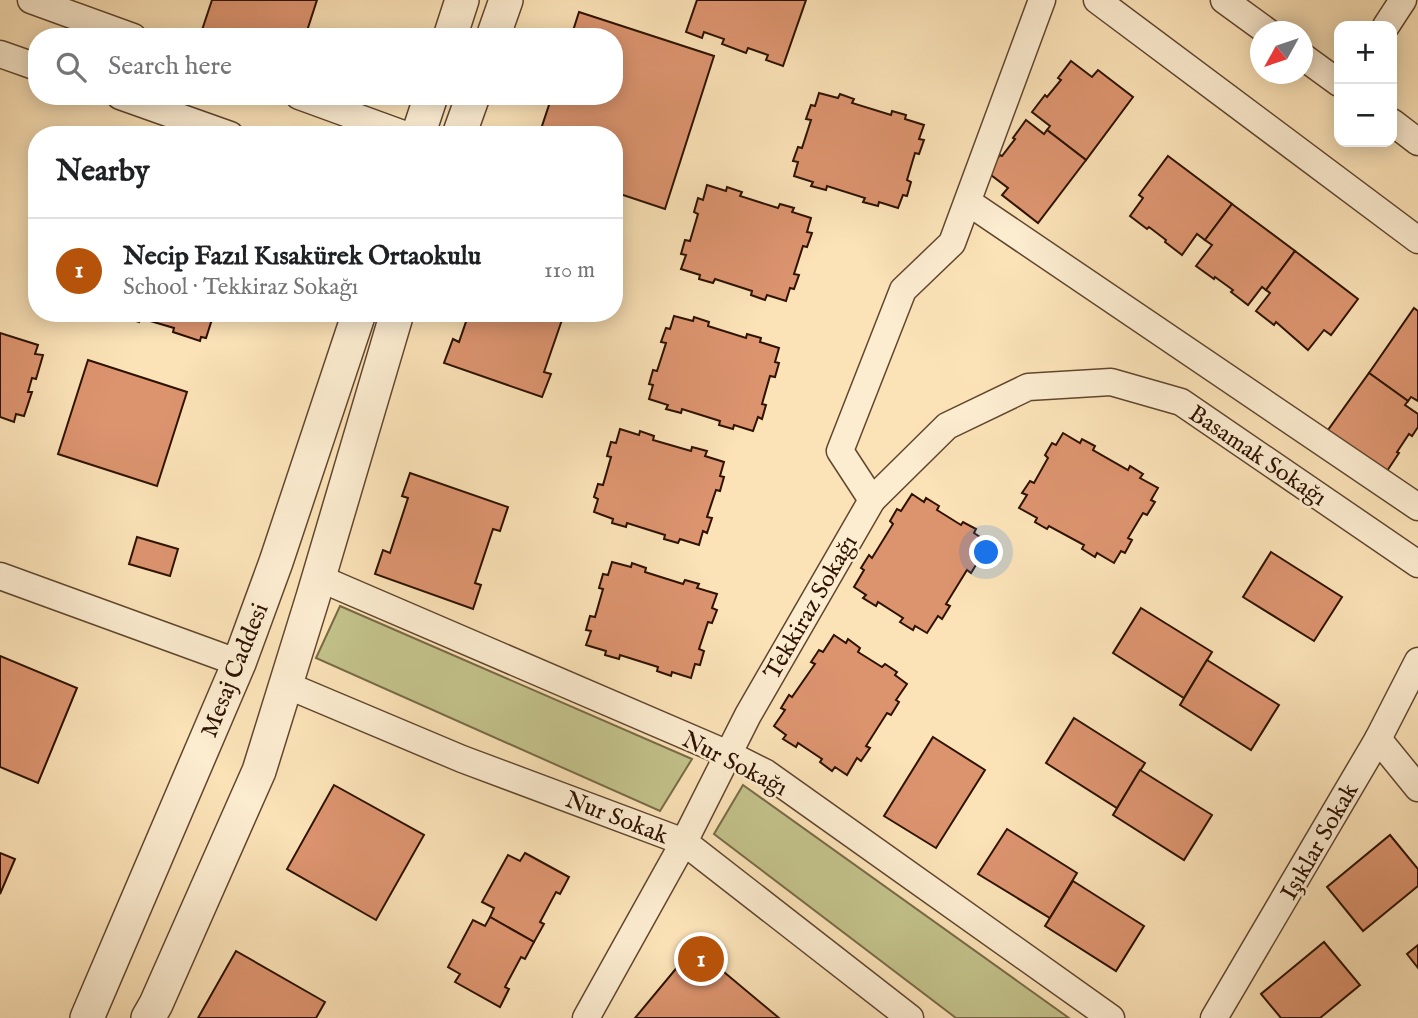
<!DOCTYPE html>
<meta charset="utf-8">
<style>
:root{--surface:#fff;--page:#f6f6f6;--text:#202124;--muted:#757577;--line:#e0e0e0;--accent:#b45309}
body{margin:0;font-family:"IM FELL English",serif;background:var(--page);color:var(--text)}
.controls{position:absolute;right:21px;top:21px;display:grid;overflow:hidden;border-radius:14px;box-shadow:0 4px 18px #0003}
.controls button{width:63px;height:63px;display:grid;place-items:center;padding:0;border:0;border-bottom:2px solid var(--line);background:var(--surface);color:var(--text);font:35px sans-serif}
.compass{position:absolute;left:1250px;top:21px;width:63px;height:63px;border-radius:50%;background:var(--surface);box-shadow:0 4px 18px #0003;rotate:230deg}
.you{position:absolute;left:987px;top:553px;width:24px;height:24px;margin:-18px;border:5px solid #fff;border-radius:50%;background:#1a73e8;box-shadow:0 0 0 10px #1a73e833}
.badge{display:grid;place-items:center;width:46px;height:46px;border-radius:50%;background:var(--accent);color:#fff;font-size:23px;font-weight:700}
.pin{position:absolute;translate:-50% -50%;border:4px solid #fff;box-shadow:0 2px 7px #0006}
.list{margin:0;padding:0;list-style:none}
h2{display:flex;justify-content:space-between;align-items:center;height:91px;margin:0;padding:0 28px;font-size:30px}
h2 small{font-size:23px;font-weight:400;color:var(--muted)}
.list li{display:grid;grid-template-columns:46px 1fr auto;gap:21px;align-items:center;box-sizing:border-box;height:105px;padding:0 28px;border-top:2px solid var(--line)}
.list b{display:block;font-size:26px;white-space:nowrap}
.list p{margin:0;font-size:23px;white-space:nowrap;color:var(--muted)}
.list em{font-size:23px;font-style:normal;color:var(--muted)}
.icon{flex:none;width:38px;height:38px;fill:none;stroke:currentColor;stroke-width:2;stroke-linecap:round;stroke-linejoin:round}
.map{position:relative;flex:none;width:1418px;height:1018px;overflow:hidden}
.search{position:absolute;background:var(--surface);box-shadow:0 4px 18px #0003;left:28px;top:28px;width:595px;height:77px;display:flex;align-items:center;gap:18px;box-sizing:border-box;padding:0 24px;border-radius:28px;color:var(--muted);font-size:26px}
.panel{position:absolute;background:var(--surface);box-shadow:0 4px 18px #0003;left:28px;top:126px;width:595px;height:196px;border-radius:28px}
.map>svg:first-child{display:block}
.green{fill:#c3c28b;stroke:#786a46;stroke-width:2}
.building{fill:#dc946f;stroke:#2e1201;stroke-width:2}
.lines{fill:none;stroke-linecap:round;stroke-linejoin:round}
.minor-casing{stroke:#61462e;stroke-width:29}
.tertiary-casing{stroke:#61462e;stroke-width:36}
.minor{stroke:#fcecd0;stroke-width:26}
.tertiary{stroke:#fcecd0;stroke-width:33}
.labels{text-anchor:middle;stroke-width:5;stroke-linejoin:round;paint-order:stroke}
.street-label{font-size:24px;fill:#2e1201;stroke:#fcecd0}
</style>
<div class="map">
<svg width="1418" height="1018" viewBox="0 0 1418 1018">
<rect width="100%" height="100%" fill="#fbe2b7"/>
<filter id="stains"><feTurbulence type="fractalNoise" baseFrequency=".00286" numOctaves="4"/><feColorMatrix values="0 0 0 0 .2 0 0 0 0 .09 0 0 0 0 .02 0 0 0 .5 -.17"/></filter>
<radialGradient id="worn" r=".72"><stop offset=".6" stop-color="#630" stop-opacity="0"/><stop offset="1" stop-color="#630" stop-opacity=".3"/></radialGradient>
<!-- green -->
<g class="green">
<path d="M340 606 692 759 660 811 316 658Z"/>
<path d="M743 785 1069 1018H956L714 834Z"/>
</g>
<!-- building -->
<g class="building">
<path d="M212 0H317L305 37H213L201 33Z"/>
<path d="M697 0H806L783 66 766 60 768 55 748 48 746 53 722 44 724 39 704 32 702 38 686 32Z"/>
<path d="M579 12 714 56 665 209 614 192V135H539L552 96H614V37H571Z"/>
<path d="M1071 61 1092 77 1098 70 1133 97 1086 160 1047 130 1050 126 1032 112 1045 95 1047 97 1061 80 1058 78Z"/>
<path d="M819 93 838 98 840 94 854 99 852 103 891 115 892 111 906 115 905 119 924 125 919 139 924 140 919 154 915 153 907 180 911 182 907 196 903 195 898 208 879 202 878 206 863 202 865 198 827 186 826 190 811 186 813 182 794 176 798 162 793 161 798 147 802 148 811 120 806 119 811 105 815 106Z"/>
<path d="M1026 120 1044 134 1047 130 1086 160 1038 223 1002 195 1008 188 987 172 1000 155 1002 156 1015 139 1013 138Z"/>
<path d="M1168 156 1232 204 1205 240 1197 234 1182 255 1165 242 1166 240 1149 227 1147 229 1130 216 1143 198 1139 195Z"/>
<path d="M707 185 726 191 727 187 742 192 740 196 778 208 780 204 794 208 792 212 811 218 807 232 812 233 807 247 803 246 794 274 799 275 794 289 790 288 786 301 767 295 765 300 751 295 752 291 715 279 713 283 699 279 700 275 681 269 686 255 681 254 685 240 690 241 698 214 694 212 698 198 703 200Z"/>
<path d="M1232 204 1295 251 1266 290 1262 287 1248 305 1231 292 1233 290 1215 277 1214 279 1196 266 1212 245 1205 240Z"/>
<path d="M1295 251 1358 299 1331 335 1324 330 1308 350 1276 322 1274 325 1256 311 1270 293 1266 290Z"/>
<path d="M1414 308 1418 311V401L1411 397 1408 401 1369 373Z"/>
<path d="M111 313H214L206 338 201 337 200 341 173 332 174 328 140 318 139 322Z"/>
<path d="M469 313H572L570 320 563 317 544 372 551 374 542 397 444 363 453 339 459 342Z"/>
<path d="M674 316 693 321 694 317 709 322 708 326 746 338 747 334 761 338 760 342 779 348 775 362 779 363 775 377 770 376 762 404 766 405 762 419 758 417 753 431 734 425 733 429 719 425 720 421 682 409 681 413 666 409 668 405 649 399 653 385 649 384 653 370 657 371 666 343 661 342 666 328 670 329Z"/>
<path d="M0 333 38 345 35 354 43 355 36 379 32 378 28 392H32L24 416 16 414 14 422 0 417Z"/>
<path d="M88 360 187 392 157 486 58 454Z"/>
<path d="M1369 373 1408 401 1405 405 1418 414V427L1412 436 1409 434 1397 452 1399 453 1387 471 1323 437Z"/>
<path d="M620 429 639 435 640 431 654 436 653 440 691 451 692 447 707 451 705 456 724 462 720 476 724 477 720 491 716 490 707 517 712 518 707 533 703 531 699 545 680 539 678 543 664 539 665 535 627 523 626 527 612 523 613 519 594 512 598 499 594 497 598 484 603 485 611 457 607 456 611 442 616 443Z"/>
<path d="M1063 433 1080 443 1082 439 1095 446 1093 450 1128 470 1130 466 1143 474 1140 478 1158 488 1151 500 1155 502 1147 515 1143 513 1128 538 1132 540 1125 553 1121 551 1114 563 1097 553 1095 557 1082 549 1084 545 1049 526 1047 529 1035 522 1037 518 1019 508 1027 495 1022 493 1030 481 1034 483 1048 458 1045 455 1052 443 1056 445Z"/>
<path d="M410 473 508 507 500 531 493 529 475 583 481 585 473 609 375 574 383 550 390 553 408 498 402 496Z"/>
<path d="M912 494 924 502 926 498 939 506 937 510 961 525 963 522 976 529 974 533 986 541 975 558 979 560 971 573 967 570 946 604 950 606 942 619 938 616 927 633 915 626 913 630 900 622 903 618 878 602 876 606 863 598 866 595 854 587 864 570 861 568 869 555 872 558 893 524 890 521 897 509 901 511Z"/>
<path d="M137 537 178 549 170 576 129 564Z"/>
<path d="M1271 552 1342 597 1314 641 1243 597Z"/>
<path d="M612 562 631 567 632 563 646 568 645 572 683 584 685 580 699 584 697 588 717 594 712 608 717 610 712 623 708 622 699 649 704 651 700 665 695 664 691 678 672 672 671 676 657 671 658 667 620 655 619 659 605 655 606 651 586 645 591 631 586 630 590 616 595 617 603 589 599 588 603 574 608 575Z"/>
<path d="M1141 608 1212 652 1184 698 1113 653Z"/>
<path d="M834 635 846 643 848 639 860 648 858 652 882 667 885 664 897 672 895 675 907 684 896 700 899 702 891 715 887 713 866 746 870 748 861 761 857 758 847 775 835 767 832 771 820 762 822 759 798 743 796 747 783 739 786 735 774 726 785 710 781 708 789 695 792 697 815 664 811 662 819 650 823 652Z"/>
<path d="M0 656 77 688 38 783 0 767Z"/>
<path d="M1207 660 1279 705 1251 750 1180 705Z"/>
<path d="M1074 718 1145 763 1117 808 1046 763Z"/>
<path d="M933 737 985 770 936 848 884 816Z"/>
<path d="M1140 770 1212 815 1184 860 1113 815Z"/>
<path d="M334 785 424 835 376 920 287 869Z"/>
<path d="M1007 829 1077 873 1050 918 978 874Z"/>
<path d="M1390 835 1418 869V886L1363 931 1327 887Z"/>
<path d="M0 853 15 859 0 894Z"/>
<path d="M525 853 569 877 560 894 556 892 540 922 544 924 534 942 490 917 494 908 482 902 508 855 520 861Z"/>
<path d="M1073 881 1144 926 1116 971 1045 926Z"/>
<path d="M490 917 534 942 525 959 521 957 505 987 509 989 500 1007 455 982 460 974 448 967 473 920 485 926Z"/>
<path d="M1324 942 1360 985 1320 1018H1281L1261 994Z"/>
<path d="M1418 945V968L1407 954Z"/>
<path d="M694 947 779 1018H635Z"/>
<path d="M236 951 325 1002 316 1018H198Z"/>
</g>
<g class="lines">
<defs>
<g id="minor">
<path d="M31 0 133 37"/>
<path d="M1097 0 1418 240"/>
<path d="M1224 0 1268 32"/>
<path d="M1386 26 1403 0"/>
<path d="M0 54 37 67"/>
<path d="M1302 56 1339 83"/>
<path d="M120 96 230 135"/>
<path d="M299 96 406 135"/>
<path d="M1392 122 1418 142"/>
<path d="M968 202 1418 507"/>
<path d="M872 500 947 426 1028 387 1111 382 1181 402 1418 564"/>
<path d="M0 576 239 663"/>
<path d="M319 578 728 754 766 773 1111 1018"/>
<path d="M284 684 462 759 684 842 910 1018"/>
<path d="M1378 739 1418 788"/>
<path d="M586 1018 684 842 748 715 872 500 840 451 903 290 952 243 1042 0"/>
<path d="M1214 1018 1378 739 1418 661"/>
</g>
<g id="tertiary">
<path d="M450 37 462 0"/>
<path d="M493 37 506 0"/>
<path d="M418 135 431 96"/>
<path d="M459 135 473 96"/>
<path d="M87 1018 239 663 276 562 359 313"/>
<path d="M148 1018 156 1004 259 771 313 597 397 313"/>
</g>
</defs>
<!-- minor casing -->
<use href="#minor" class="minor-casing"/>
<!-- tertiary casing -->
<use href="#tertiary" class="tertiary-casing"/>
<!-- minor -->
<use href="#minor" class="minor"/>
<!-- tertiary -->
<use href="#tertiary" class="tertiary"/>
</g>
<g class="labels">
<!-- street labels -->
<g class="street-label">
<text transform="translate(1258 455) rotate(34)" y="8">Basamak Sokağı</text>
<text transform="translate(810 607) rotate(-60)" y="8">Tekkiraz Sokağı</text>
<text transform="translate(234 670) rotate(-68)" y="8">Mesaj Caddesi</text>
<text transform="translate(735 763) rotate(27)" y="8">Nur Sokağı</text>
<text transform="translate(617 817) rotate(21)" y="8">Nur Sokak</text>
<text transform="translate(1319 841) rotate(-60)" y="8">Işıklar Sokak</text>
</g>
</g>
<rect width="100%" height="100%" filter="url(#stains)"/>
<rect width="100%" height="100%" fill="url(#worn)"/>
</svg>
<div class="controls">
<button>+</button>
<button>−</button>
</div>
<svg class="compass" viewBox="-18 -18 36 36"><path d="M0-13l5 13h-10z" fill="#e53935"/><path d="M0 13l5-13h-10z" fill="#757577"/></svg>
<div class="you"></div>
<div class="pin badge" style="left:701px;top:959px">1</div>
<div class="search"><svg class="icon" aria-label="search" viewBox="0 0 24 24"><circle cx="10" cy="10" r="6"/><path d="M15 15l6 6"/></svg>Search here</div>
<section class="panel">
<h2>Nearby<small></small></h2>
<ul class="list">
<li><span class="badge">1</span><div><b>Necip Fazıl Kısakürek Ortaokulu</b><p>School · Tekkiraz Sokağı</p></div><em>110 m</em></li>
</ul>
</section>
</div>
